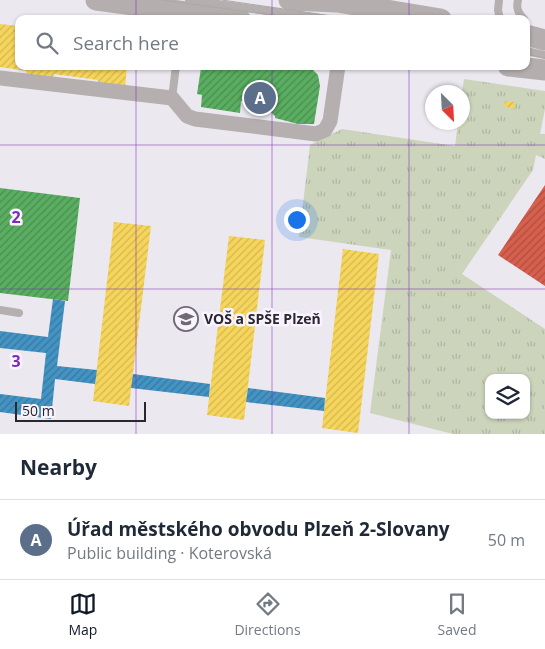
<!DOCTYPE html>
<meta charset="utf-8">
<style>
:root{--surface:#fff;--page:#f6f6f7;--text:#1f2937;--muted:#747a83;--line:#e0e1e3;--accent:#111827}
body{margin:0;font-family:"Open Sans",sans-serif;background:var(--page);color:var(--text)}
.controls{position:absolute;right:15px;bottom:15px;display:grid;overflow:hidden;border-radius:10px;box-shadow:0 1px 4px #0004}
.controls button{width:45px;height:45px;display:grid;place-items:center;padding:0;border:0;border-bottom:1px solid var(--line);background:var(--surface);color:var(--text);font:25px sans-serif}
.compass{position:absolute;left:425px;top:85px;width:45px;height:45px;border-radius:50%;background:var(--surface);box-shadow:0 1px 4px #0004;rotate:156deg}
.scale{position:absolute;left:15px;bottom:12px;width:131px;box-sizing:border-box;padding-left:5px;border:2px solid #29262c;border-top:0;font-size:14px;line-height:18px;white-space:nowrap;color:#29262c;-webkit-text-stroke:4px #f9f3ff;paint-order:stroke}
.you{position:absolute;left:296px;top:219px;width:18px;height:18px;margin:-12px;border:4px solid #fff;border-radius:50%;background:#1a73e8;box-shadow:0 0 0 8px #1a73e833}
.badge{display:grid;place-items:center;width:32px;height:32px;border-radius:50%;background:var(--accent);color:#fff;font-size:16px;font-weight:700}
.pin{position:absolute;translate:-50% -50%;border:2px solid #fff;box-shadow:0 1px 5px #0006}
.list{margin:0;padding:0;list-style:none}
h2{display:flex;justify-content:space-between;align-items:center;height:65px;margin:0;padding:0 20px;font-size:21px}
h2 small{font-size:16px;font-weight:400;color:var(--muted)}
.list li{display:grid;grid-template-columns:32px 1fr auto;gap:15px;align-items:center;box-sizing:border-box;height:80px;padding:0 20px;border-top:1px solid var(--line)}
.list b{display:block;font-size:19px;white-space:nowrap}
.list p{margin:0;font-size:16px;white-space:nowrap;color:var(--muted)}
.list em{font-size:16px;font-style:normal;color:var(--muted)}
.icon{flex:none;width:28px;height:28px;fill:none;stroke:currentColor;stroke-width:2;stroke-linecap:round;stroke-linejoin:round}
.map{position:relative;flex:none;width:545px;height:434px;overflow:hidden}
.search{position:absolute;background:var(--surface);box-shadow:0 1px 4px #0004;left:15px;right:15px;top:15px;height:55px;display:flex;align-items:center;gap:12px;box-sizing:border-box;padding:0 18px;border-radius:10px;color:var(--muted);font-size:19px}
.sheet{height:145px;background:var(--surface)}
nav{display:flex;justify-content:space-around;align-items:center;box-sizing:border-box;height:70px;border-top:1px solid var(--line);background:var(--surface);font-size:14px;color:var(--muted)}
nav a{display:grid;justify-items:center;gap:2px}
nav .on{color:var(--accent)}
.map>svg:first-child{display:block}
.grass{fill:url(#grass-tufts);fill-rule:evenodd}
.homes{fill:url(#homes-hatch)}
.shops{fill:url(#shops-hatch)}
.schools{fill:url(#schools-hatch)}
.public{fill:url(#public-hatch)}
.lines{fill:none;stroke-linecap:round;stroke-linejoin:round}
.lane{stroke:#b5afaf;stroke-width:8}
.street{stroke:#b5afaf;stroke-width:15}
.secondary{stroke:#b5aeae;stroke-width:21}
.tram{stroke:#aca8a9;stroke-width:1}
.grid{fill:none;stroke:#7b2cbf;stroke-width:1;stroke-opacity:0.55}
.labels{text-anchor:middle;stroke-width:5;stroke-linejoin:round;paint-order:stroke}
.poi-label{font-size:14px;font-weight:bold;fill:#29262c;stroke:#f9f3ff;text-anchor:start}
.grid-label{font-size:16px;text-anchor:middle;font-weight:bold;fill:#7b2cbf;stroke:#f9f3ff;stroke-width:5;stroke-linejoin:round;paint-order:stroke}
</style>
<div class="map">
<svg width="545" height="434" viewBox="0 0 545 434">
<defs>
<pattern id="grass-tufts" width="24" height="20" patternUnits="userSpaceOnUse" patternTransform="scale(1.25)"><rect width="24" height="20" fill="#ccd4bc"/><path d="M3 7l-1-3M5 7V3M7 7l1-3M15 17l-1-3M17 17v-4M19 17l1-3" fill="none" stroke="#afb6a2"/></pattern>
<pattern id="homes-hatch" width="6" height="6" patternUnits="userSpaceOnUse" patternTransform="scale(1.25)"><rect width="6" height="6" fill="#f6d55c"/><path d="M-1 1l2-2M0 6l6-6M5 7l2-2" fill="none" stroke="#d3b750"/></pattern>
<pattern id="shops-hatch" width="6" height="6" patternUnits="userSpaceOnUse" patternTransform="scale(1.25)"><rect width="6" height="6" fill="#d6604d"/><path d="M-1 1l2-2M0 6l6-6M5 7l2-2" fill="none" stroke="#ae4f40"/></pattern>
<pattern id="schools-hatch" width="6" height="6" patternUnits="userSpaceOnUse" patternTransform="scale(1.25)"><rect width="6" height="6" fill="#4393c3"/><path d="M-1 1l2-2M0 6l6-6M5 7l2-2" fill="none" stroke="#38789f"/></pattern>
<pattern id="public-hatch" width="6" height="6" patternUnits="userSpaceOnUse" patternTransform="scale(1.25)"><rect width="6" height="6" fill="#5aae61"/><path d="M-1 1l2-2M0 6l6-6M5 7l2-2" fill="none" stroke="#4a8d50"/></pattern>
</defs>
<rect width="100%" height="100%" fill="#ece8f0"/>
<!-- grass -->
<path class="grass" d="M464 79 545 91V109L540 134H545V159L536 155 533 170 462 274 545 329V434H453L370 413 391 250 299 237 310 145 342 129 455 146 458 123 462 122V92ZM489 378H526V415H489Z"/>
<!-- homes -->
<g class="homes">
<path d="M0 24 19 26V66H127L125 88 98 84V80L54 74 53 79 26 75 27 71 0 67Z"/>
<path d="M505 101 515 102 514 109 504 106Z"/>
<path d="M114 222 151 226 129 406 93 401Z"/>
<path d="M229 236 265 240 244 420 207 415Z"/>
<path d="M343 249 379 254 358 433 322 428Z"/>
</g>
<!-- shops -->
<path class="shops" d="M545 185V286L498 255Z"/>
<!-- schools -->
<g class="schools">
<path d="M53 299 65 301 57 366 97 370 95 384 55 379 51 419 0 412V394L41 399 46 353 0 348V331L48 337Z"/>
<path d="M133 374 210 384 209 397 131 388Z"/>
<path d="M248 388 325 398 324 411 246 402Z"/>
</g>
<!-- public -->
<g class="public">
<path d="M207 66H299L313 70 318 75 320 86 314 124H298L275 118V116L261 103 241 101 240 113 201 107 202 95 197 94 201 68 206 69Z"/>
<path d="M0 188 80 198 68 301 0 293Z"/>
</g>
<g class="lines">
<!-- lane -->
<g class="lane">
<path d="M189 0 327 19"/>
<path d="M499 0 498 10 500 19"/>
<path d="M518 0C516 8 518 13 524 19"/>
<path d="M526 51 545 55"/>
<path d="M172 98 176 66"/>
<path d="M0 310 19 313"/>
</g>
<!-- street -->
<path class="street" d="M0 78 172 98 187 116 195 119 316 134 325 130 330 121 338 66"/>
<!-- secondary -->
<g class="secondary">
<path d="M96 0 240 19"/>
<path d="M289 0 337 2 441 19"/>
<path d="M526 35 545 40"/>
<path d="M508 66 545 70"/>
</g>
<!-- tram -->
<g class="tram">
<path d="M162 0 300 19"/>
<path d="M222 0 352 19"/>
<path d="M526 54 545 58"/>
</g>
</g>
<!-- grid -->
<path class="grid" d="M136 0V19M272 0V19M409 0V19M136 66V434M272 66V434M409 66V434M0 145H545M0 289H545"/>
<!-- icons -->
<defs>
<symbol id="school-ring" viewBox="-11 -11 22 22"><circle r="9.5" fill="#f9f3ff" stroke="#6d6a71" stroke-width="1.5"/><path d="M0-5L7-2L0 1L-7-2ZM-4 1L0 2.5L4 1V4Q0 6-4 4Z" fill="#6d6a71"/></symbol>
</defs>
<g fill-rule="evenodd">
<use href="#school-ring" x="172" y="305" width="28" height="28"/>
</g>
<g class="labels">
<!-- poi labels -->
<g class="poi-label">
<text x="204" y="324">VOŠ a SPŠE Plzeň</text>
</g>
</g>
<g class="grid-label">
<text x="16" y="223">2</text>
<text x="16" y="367">3</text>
</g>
</svg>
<div class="controls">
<button><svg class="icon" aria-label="layers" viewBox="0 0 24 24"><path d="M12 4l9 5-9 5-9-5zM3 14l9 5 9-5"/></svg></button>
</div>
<svg class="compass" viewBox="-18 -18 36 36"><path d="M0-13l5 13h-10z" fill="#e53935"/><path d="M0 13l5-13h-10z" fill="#747a83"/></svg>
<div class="scale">50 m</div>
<div class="you"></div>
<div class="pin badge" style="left:260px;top:98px;background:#5c6f8a">A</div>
<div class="search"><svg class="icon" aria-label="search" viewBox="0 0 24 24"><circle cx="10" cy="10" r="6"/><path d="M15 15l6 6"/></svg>Search here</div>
</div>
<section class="sheet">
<h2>Nearby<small></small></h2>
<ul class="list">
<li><span class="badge" style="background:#5c6f8a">A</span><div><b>Úřad městského obvodu Plzeň 2-Slovany</b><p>Public building · Koterovská</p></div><em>50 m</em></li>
</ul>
</section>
<nav>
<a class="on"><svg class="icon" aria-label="map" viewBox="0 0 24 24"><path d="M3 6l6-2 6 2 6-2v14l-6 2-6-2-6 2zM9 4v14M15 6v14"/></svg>Map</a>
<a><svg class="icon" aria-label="directions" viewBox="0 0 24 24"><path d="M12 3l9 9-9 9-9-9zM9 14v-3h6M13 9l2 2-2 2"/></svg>Directions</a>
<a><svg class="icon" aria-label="saved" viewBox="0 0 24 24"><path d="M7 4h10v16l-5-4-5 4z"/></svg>Saved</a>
</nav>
